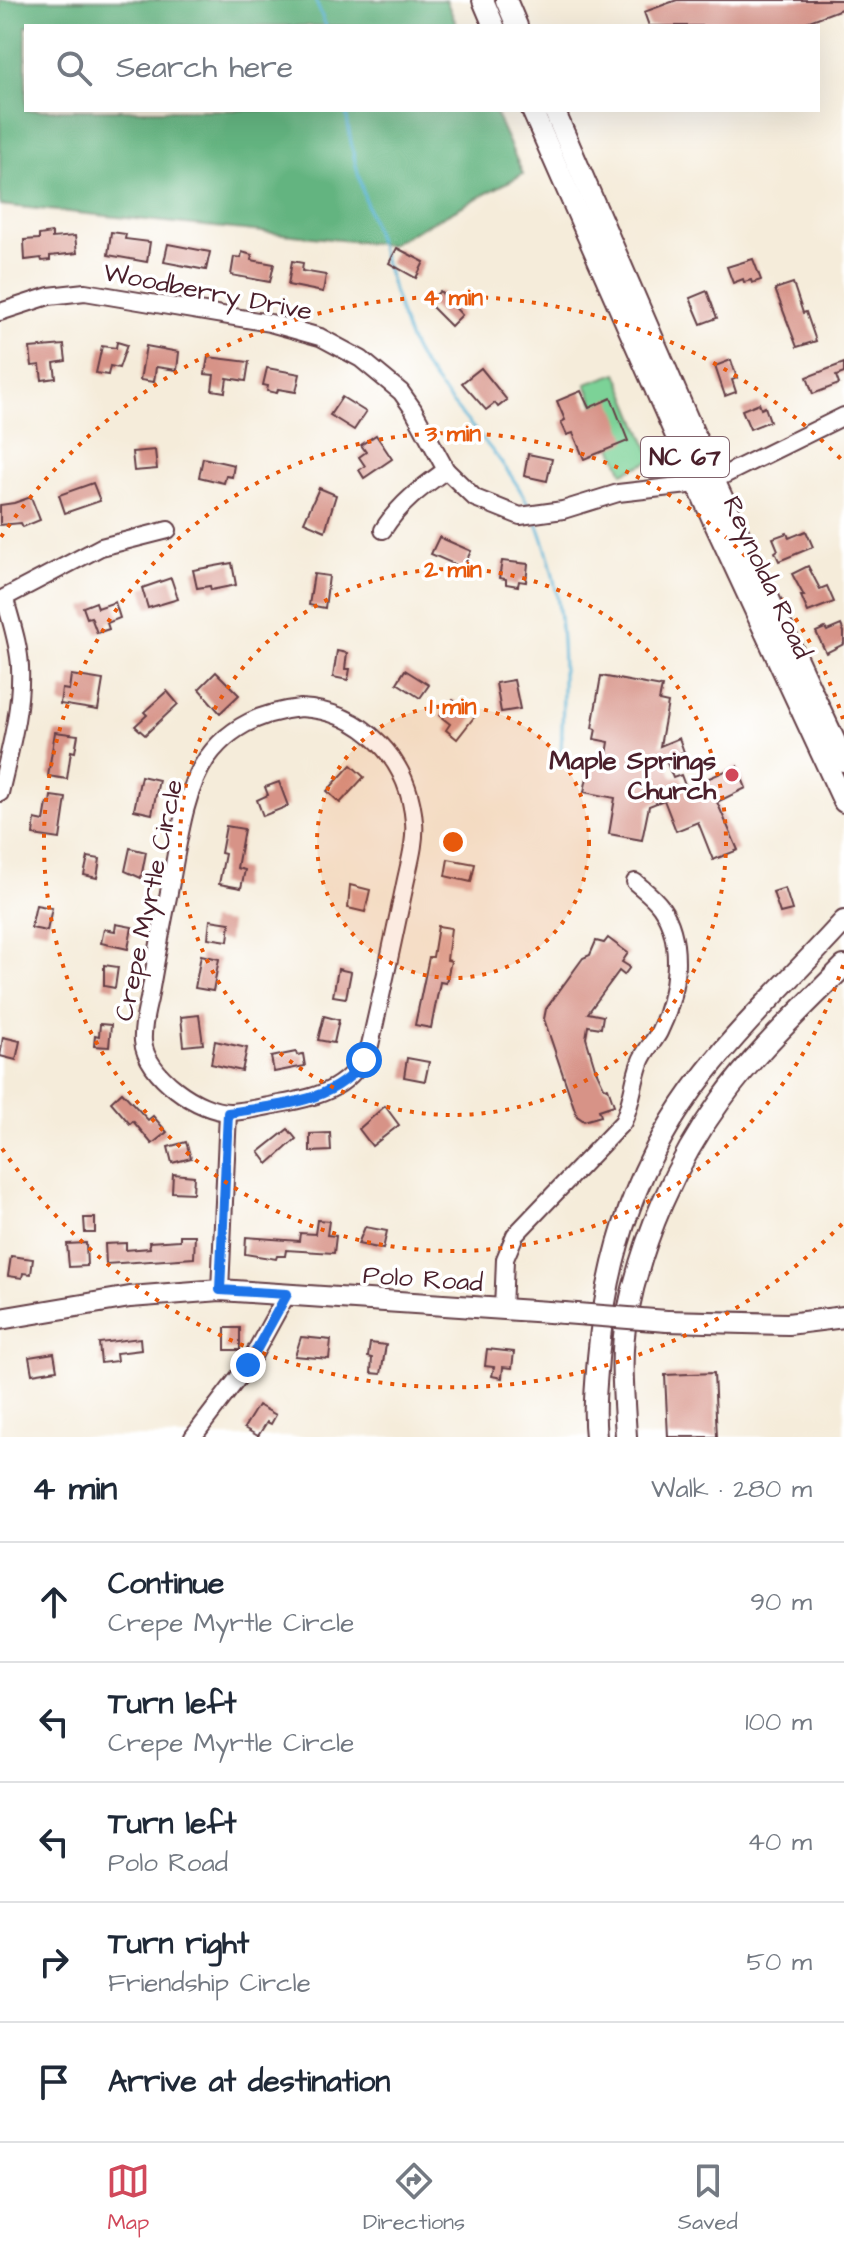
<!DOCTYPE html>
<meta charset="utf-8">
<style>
:root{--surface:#fff;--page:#f6f6f7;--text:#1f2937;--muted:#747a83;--line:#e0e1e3;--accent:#d1495b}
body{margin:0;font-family:"Architects Daughter",sans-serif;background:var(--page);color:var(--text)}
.stop{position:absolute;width:24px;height:24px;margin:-18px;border:6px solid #1a73e8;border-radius:50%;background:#fff}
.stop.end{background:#1a73e8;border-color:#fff;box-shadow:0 2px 8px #0008}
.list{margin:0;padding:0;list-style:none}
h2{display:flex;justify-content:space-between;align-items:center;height:104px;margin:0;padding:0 32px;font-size:34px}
h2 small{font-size:26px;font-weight:400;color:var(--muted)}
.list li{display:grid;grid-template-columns:52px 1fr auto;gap:24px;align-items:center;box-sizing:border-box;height:120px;padding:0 32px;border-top:2px solid var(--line)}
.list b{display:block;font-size:30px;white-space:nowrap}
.list p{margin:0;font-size:26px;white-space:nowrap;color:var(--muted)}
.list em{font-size:26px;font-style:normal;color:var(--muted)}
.icon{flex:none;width:44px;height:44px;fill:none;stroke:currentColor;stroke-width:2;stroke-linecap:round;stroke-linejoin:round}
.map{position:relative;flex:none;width:844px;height:1437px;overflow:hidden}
.search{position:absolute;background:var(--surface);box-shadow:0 8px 32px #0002;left:24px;right:24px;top:24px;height:88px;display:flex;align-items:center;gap:20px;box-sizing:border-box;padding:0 28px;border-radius:0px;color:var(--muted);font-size:30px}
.sheet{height:704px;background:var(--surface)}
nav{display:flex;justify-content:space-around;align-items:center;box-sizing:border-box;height:112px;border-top:2px solid var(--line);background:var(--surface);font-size:22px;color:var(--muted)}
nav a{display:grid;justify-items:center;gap:4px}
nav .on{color:var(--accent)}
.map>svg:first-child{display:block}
.green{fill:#7bd297;stroke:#627861;stroke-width:2}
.forest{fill:#64b480;stroke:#576a56;stroke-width:2}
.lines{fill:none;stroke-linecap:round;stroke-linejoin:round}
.stream{stroke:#57b2d5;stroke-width:3}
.building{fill:#d79387}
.minor-casing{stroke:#643e45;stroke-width:20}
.major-casing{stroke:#643e45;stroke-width:24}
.minor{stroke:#fff;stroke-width:16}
.major{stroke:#fff;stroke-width:20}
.major-bridge-casing{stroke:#643e45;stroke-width:24;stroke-linecap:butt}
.major-bridge{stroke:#fff;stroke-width:20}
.route{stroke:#1a73e8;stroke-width:10}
.ring{fill:none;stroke:#e8590c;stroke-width:4;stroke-dasharray:4 8}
.poi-dot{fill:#d1495b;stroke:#fff;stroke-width:3}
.labels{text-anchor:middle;stroke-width:7;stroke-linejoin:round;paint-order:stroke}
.shield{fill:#fff;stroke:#80626b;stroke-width:2}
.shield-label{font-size:24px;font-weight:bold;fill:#4a1f2b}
.street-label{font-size:26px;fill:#4a1f2b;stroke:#fff}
.poi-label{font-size:26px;font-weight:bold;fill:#4a1f2b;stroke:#fff;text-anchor:end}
.centre{fill:#e8590c;stroke:#fff;stroke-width:4}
.ring-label{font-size:24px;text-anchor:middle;font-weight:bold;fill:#e8590c;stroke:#fff;stroke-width:7;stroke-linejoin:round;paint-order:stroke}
</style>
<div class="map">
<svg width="844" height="1437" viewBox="0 0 844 1437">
<rect width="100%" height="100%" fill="#fff"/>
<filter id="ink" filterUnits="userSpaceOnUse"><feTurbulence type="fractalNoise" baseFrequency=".0125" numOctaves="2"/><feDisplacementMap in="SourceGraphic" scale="16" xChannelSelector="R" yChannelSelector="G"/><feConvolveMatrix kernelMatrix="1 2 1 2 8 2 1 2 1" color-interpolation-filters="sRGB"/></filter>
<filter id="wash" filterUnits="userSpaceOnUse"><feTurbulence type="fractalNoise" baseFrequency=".006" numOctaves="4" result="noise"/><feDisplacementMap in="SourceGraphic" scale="32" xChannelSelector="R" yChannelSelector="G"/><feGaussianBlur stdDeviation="1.8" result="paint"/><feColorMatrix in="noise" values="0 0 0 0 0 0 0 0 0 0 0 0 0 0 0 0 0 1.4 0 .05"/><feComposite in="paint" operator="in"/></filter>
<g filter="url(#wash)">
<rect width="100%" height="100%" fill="#f5ecda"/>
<!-- green -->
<path class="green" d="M617 373 653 460 623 473 586 384Z"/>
<!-- forest -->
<path class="forest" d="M0 0H446L457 26H26V110H494L523 174 389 245 0 205Z"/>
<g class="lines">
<!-- stream -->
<g class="stream">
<path d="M315 0 326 26"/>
<path d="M346 110C352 163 369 213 385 263 397 298 403 335 424 366 457 416 503 453 530 508"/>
<path d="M535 518C567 594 565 673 561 753"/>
</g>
</g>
<g id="blocks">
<!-- building -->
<g class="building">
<path d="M677 0H844V8L796 26H649L644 12Z"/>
<path d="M111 232 126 234 125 239 150 242 147 262 108 255Z"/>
<path d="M52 233V238L75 236 77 253 50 256V260L42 261 41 258 25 260 24 240 39 239V235Z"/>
<path d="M168 244 210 252 206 270 164 262Z"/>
<path d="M397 248 424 262 416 278 389 263Z"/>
<path d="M242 252 252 255 251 260 274 264 270 282 231 275 234 257 241 258Z"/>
<path d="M753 259 761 280 752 283 751 280 744 282 743 279 733 283 727 267Z"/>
<path d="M292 261 303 263 302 271 326 275 323 292 288 285Z"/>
<path d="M793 283 803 313 806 312 816 341 797 347 775 289Z"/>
<path d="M440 291 462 315 451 326 428 303Z"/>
<path d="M707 291 717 318 701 324 690 298Z"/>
<path d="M117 342 127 345 119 368 110 366 108 375 96 373 102 346 116 348Z"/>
<path d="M64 345 66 361 54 363 56 378 42 380 40 365 32 366 30 348Z"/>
<path d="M146 346 179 352 177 370 156 367 154 382 140 380Z"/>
<path d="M208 357 249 362 246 381 227 378 225 392 212 390 214 375 205 374Z"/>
<path d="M731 360 737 378 732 380 736 392 725 396 715 366Z"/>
<path d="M844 363V373L836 376 839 384 813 394 807 377Z"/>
<path d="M267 368 300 374 296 392 278 389 277 393 267 391 268 386 263 385Z"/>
<path d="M481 368 507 400 498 407 495 403 486 410 462 383Z"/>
<path d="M581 391 589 408 611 398 628 441 584 459 573 433 567 435 561 422 565 420 557 401Z"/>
<path d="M342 397 366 412 354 430 330 415Z"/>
<path d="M759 403 761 409 765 407 770 421 750 429 742 410Z"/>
<path d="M376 435 392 459 364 478 359 470 365 466 359 457 366 452 361 445Z"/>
<path d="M155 450 157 469 134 471 132 452Z"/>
<path d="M528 454 552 459 547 481 524 476Z"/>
<path d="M203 458 234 465 232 477 226 476 224 483 199 477Z"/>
<path d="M93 483 100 501 65 513 59 495Z"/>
<path d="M319 488 336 495 325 531 304 522Z"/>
<path d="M31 497 40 520 23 527 21 523 0 525V505L14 503Z"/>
<path d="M806 531 813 547 779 561 775 552 778 550 773 538 787 533 789 538Z"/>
<path d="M439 537 471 551 463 568 431 554Z"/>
<path d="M502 561 528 564 526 582 519 581 518 586 506 584V579L499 578Z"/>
<path d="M232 563 236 585 211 590 210 586 197 588 193 570Z"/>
<path d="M808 566 820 589 827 586 834 602 808 612 801 596H804L792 574Z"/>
<path d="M314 574 329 576 325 608 309 605Z"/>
<path d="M171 578 178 599 148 608 142 588Z"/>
<path d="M96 602 98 608 115 602 120 618 107 623 109 629 97 633 91 617 87 618 83 607Z"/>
<path d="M841 625 844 632V644L826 653 816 632 825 628 827 631Z"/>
<path d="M337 651 347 653 345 669H350L348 680 333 677Z"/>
<path d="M405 670 429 685 420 698 397 683Z"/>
<path d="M216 672 239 695 220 713 199 689Z"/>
<path d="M71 675 103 680 98 710 60 704 62 689 69 690Z"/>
<path d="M601 676 662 687 659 701 668 703 660 746 679 738 684 752 665 758 673 778 681 775 686 788 737 766 746 788 717 802 738 850 713 860 698 822 676 831 664 800 649 806 642 840 609 834 615 798 584 792 591 758 606 761 609 742 594 739 596 729 592 728Z"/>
<path d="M514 680 520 709 501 712 496 683Z"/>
<path d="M167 691 178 704 145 735 135 726 147 715 144 712Z"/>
<path d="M453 700 475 716 457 739 446 730 450 724 440 716Z"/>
<path d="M55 732 78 735 75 752 71 751 67 779 48 776Z"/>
<path d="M351 765 364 777 340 803 327 791Z"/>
<path d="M141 776 159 780 152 814 134 810Z"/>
<path d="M279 782 288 806 263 816 257 800 268 795 265 787Z"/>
<path d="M51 796 66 798 60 839 33 835 35 819 44 821 47 803 50 804Z"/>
<path d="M226 826 244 829 237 868 245 870 241 888 219 884 225 854 221 853Z"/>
<path d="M130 848 146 852 141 878 125 871Z"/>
<path d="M88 857 100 859 97 878 84 875Z"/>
<path d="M448 859 475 864 471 882 445 876Z"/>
<path d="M350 885 370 890 365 912 348 908Z"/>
<path d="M785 888 792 910 780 913 773 892Z"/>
<path d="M36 905 52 908 47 931 31 928Z"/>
<path d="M210 920 230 923 228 941 208 938Z"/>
<path d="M116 924 132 927 128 949 101 943 104 929 115 931Z"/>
<path d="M438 926 451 928 447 960 451 961 446 983 440 982 431 1028 415 1025 429 957H433Z"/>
<path d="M608 938 628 953 622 962 630 967 624 975 619 971 588 1013 603 1016 601 1028 588 1026 586 1038 595 1068 604 1087 608 1088 614 1105 599 1110 601 1116 584 1121 577 1116 544 1019 546 1009 583 958 590 955 596 941 604 943Z"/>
<path d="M201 955 219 959 213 991 195 988Z"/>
<path d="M104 965 118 967 115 988 104 986Z"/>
<path d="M338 969 351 972 346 998 333 996Z"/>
<path d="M199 1015 203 1044 184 1046 181 1017Z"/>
<path d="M324 1016 339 1020 334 1043 318 1040Z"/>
<path d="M100 1024 111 1025 109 1047 94 1046 95 1035 99 1036Z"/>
<path d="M3 1037 20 1041 16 1060 0 1056Z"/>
<path d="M215 1041 247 1048 242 1071 211 1064Z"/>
<path d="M296 1052 297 1055 303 1054 305 1066 274 1072 271 1057Z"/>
<path d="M407 1058 429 1062 425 1081 404 1077Z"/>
<path d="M122 1092 148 1120 153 1116 167 1132 152 1144 133 1121 130 1124 111 1102Z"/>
<path d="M385 1106 399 1125 372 1146 359 1129Z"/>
<path d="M288 1129 296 1139 268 1164 259 1152Z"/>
<path d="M330 1133 331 1151 310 1152V1134Z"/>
<path d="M186 1142 191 1158 172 1163 168 1147Z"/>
<path d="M173 1174 194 1176 193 1193 172 1192Z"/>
<path d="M84 1218H95V1233H85Z"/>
<path d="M317 1220 329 1221 327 1235 336 1236 334 1253 286 1250 285 1256H277L276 1259 245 1254 246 1237 299 1241 300 1233 315 1234Z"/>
<path d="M365 1227 387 1231 383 1249 358 1244Z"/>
<path d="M180 1235H195L194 1258 106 1264 105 1244 126 1243V1250L150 1248 149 1242 180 1240Z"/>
<path d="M86 1243 87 1266 69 1267 67 1244Z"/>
<path d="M11 1256 33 1259 31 1274 23 1273 22 1278 8 1276Z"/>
<rect x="225" y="1328" width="15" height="22"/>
<path d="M301 1337 331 1340 329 1359 295 1356Z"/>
<path d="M140 1338 141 1350 116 1353 117 1361 101 1363 99 1343Z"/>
<path d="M370 1343 386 1345 381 1374 371 1373 372 1358 368 1357Z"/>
<path d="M487 1349 514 1352 512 1368 503 1367 502 1378 492 1376 494 1367 485 1366Z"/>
<path d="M54 1353 57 1370 32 1374 29 1357Z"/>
<path d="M714 1373 717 1437H668L665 1375Z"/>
<path d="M258 1405 276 1415 271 1424 267 1422 258 1436 244 1428Z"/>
</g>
</g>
</g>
<g filter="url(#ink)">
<use href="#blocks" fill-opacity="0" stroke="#643e45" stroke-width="2"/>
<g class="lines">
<defs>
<g id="minor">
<path d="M0 312 49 296 85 292 270 323 320 337 361 359 401 392 413 409 446 470 475 498 520 516 563 510 618 493 697 484 714 480 844 416"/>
<path d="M383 530C400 503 421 488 446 470"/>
<path d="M0 600 101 547 168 530"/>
<path d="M300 708C363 711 409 759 414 822 416 843 408 868 404 889 393 941 382 993 370 1045 353 1087 321 1097 279 1104 263 1107 247 1111 231 1112 199 1113 145 1074 143 1041 142 1027 146 1012 149 999 155 965 161 931 168 897 177 855 182 794 207 758 230 726 262 712 300 708Z"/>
<path d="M0 793C9 753 22 709 20 667 19 644 11 622 5 599"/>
<path d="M220 1290 228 1113"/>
<path d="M503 1310 505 1259 515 1235 623 1122C632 1102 633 1082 640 1063 644 1051 654 1042 659 1032 677 996 685 942 661 907 654 897 644 890 635 882"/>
<path d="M193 1437 248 1365 287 1294"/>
</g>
<g id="major">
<path d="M483 0 494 26"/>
<path d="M506 0 517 26"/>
<path d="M532 110 714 522 844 802"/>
<path d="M554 110 714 480 844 761"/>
<path d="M0 1319 130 1297 220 1290 564 1313"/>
<path d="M667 1321 788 1324 844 1317"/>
<path d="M596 1437C593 1410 596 1385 598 1358 607 1252 638 1158 705 1073 747 1019 798 972 844 921"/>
<path d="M626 1437C624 1398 619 1354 627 1316 642 1239 675 1163 721 1100 756 1051 802 1009 844 966"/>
</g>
</defs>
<!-- minor casing -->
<use href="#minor" class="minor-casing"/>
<!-- major casing -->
<use href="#major" class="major-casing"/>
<!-- minor -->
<use href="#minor" class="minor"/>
<!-- major -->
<use href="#major" class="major"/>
<defs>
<path id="major-bridge" d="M564 1313 667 1321"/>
</defs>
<!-- major-bridge casing -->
<use href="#major-bridge" class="major-bridge-casing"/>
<!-- major-bridge -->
<use href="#major-bridge" class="major-bridge"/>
</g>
</g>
<g class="lines" filter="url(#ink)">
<!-- route -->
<path class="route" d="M248 1365 287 1294 220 1290 228 1113C276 1105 335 1104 364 1060"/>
</g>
<!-- distance rings -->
<circle cx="453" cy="842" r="136" fill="#e8590c" fill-opacity=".12"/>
<g class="ring">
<circle cx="453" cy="842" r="136"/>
<circle cx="453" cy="842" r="273"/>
<path d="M843 965A409 409 0 1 1 843 719"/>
<path d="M842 1224A545 545 0 0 1 1 1147M1 537A545 545 0 0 1 842 460"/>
</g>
<!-- markers -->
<circle class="poi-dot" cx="732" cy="775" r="8"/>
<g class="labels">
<!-- shield labels -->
<rect class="shield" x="641" y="437" width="88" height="40" rx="6"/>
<g class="shield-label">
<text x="685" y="465">NC 67</text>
</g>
<!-- street labels -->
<g class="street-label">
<text transform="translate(208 291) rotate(11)" y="9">Woodberry Drive</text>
<text transform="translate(768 577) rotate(65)" y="9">Reynolda Road</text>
<text transform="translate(148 900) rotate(-78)" y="9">Crepe Myrtle Circle</text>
<text transform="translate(423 1278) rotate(4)" y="9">Polo Road</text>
</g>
<!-- poi labels -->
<g class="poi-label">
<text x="716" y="769">Maple Springs<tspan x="716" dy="30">Church</tspan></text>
</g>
</g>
<circle cx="453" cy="842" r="12" class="centre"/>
<g class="ring-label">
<text x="453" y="305">4 min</text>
<text x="453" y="441">3 min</text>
<text x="453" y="577">2 min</text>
<text x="453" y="714">1 min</text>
</g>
</svg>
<div class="stop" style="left:364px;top:1060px"></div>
<div class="stop end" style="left:248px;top:1365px"></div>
<div class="search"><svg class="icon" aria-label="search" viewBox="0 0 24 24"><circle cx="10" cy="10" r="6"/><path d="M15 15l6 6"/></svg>Search here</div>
</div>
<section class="sheet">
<h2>4 min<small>Walk · 280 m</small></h2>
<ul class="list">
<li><svg class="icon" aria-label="ahead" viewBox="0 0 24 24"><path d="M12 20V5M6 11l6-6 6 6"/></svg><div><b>Continue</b><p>Crepe Myrtle Circle</p></div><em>90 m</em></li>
<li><svg class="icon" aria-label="left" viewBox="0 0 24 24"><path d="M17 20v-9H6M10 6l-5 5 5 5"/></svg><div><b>Turn left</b><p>Crepe Myrtle Circle</p></div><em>100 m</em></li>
<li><svg class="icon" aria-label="left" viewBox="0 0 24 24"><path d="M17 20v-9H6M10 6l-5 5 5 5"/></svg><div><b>Turn left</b><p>Polo Road</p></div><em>40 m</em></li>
<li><svg class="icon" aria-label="right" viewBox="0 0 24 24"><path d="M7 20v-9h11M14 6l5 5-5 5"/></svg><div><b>Turn right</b><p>Friendship Circle</p></div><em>50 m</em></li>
<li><svg class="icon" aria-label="arrive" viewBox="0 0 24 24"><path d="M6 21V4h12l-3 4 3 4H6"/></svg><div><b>Arrive at destination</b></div></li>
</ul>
</section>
<nav>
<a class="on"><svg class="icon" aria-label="map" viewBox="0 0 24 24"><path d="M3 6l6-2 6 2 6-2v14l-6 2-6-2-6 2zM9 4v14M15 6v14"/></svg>Map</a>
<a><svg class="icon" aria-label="directions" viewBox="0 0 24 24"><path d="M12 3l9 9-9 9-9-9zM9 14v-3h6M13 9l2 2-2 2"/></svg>Directions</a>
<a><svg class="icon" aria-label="saved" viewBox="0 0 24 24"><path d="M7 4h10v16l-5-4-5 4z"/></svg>Saved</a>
</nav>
